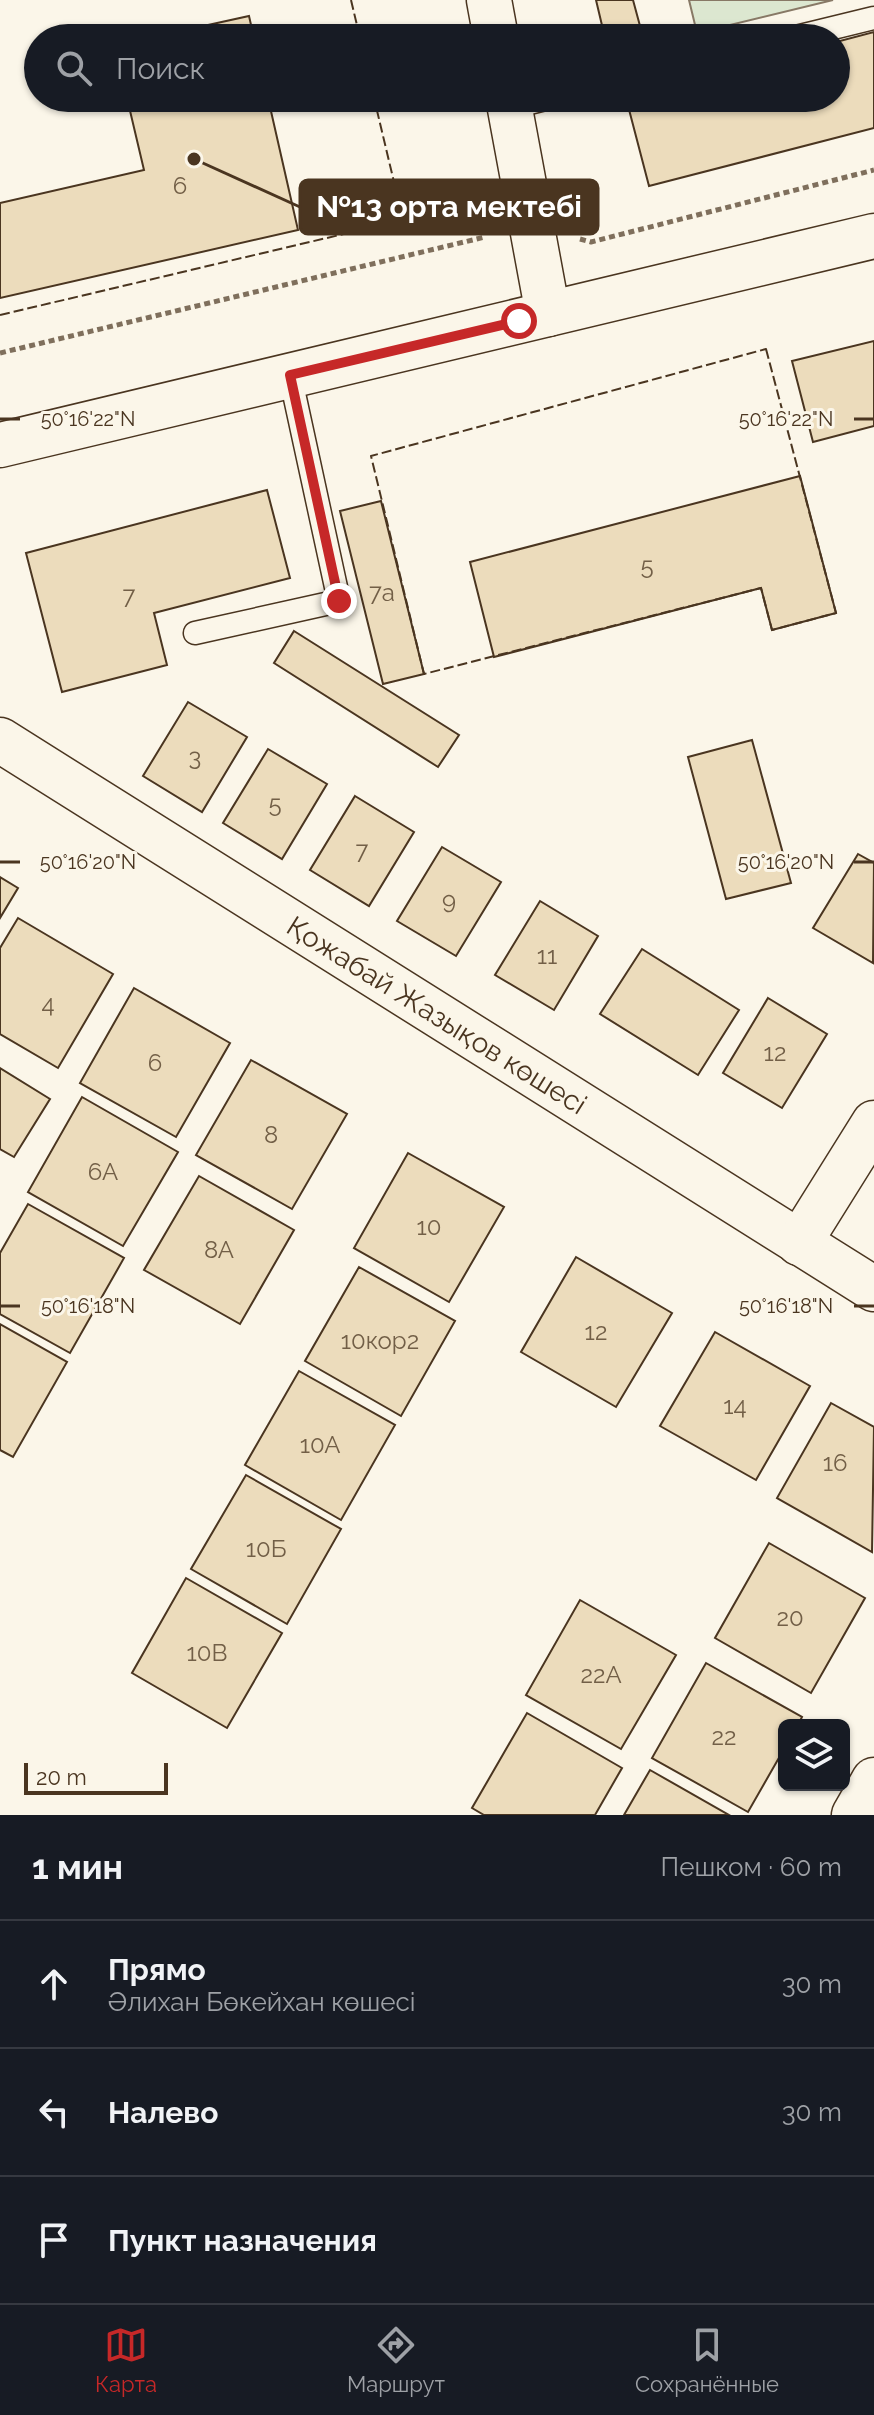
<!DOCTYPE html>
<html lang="ru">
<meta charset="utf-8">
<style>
:root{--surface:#171b24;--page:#20242c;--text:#f1f3f6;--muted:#9ea1a6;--line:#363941;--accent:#c62828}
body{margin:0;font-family:Raleway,sans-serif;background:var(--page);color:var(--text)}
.controls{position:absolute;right:24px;bottom:24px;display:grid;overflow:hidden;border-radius:12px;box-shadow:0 2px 6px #0004}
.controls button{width:72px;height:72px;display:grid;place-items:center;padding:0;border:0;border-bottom:2px solid var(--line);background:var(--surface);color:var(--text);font:40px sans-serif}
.scale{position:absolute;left:24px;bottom:20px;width:144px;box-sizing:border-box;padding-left:8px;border:4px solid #4a3520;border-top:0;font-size:22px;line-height:28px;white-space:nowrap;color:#4a3520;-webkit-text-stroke:6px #fbf6e9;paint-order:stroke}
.stop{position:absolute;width:24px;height:24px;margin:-18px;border:6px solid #c62828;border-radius:50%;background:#fff}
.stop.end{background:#c62828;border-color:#fff;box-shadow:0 2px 8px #0008}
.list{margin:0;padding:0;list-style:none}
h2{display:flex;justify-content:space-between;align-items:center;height:104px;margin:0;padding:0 32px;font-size:34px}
h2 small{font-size:26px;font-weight:400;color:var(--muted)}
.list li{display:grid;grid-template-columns:52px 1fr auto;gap:24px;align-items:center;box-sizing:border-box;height:128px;padding:0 32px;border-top:2px solid var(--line)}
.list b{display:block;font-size:30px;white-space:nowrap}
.list p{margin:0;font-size:26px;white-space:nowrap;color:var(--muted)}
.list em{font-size:26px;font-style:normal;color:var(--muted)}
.icon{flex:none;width:44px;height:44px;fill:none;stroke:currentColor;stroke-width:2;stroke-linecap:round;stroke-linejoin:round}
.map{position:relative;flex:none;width:874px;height:1815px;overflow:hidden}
.search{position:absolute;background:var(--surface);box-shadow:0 2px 6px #0004;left:24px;right:24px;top:24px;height:88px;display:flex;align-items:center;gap:20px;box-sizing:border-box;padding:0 28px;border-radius:44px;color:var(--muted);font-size:30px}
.sheet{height:488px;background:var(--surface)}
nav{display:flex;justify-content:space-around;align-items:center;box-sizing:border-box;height:112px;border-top:2px solid var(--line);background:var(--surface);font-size:22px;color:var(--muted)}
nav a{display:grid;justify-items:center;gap:4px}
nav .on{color:var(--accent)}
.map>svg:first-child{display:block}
.green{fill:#dce7d0;stroke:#887966;stroke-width:2}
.building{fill:#ecdcbc;stroke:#4a3520;stroke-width:2}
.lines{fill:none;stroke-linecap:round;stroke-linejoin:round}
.service-casing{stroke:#4a3520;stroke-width:25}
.minor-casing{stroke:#4a3520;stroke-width:47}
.path{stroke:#7f6f5c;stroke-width:5;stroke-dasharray:6 4;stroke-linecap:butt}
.service{stroke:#fbf6e9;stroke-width:22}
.minor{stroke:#fbf6e9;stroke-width:44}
.fence{stroke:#4a3520;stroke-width:2;stroke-dasharray:10 4;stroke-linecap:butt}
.route{stroke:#c62828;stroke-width:10}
.ticks{fill:none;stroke:#4a3520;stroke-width:3}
.labels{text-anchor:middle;stroke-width:6;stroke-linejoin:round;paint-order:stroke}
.number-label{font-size:24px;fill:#725f47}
.street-label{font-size:28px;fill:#4a3520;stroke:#fbf6e9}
.ticks-label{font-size:20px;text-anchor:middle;fill:#4a3520;stroke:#fbf6e9;stroke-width:6;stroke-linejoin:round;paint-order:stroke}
.leader{fill:none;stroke:#4a3520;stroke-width:3}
.callout-dot{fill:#4a3520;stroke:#fbf6e9;stroke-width:3}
.callout{fill:#4a3520;stroke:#4a3520;stroke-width:3}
.callout-label{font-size:30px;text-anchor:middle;font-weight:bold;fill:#fff}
</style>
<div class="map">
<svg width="874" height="1815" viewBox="0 0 874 1815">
<rect width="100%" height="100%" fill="#fbf6e9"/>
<!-- green -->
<path class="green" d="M689 0H833L697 33Z"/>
<!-- building -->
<g class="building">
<path d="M596 0H633L643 37 605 38Z"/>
<path d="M249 16 254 38H168L167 34Z"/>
<path d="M874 32V128L649 186 626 98H836V42Z"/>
<path d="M127 98H268L298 230 0 298V203L144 170Z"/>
<path d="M874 341V426L813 442 792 361Z"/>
<path d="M800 476 836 613 772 630 761 588 494 657 470 562Z"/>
<path d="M267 490 290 578 154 613 167 665 62 692 26 553Z"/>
<path d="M381 501 424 674 383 684 340 511Z"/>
<path d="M294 631 459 735 438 767 274 663Z"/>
<path d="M188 702 247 737 202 812 143 776Z"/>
<path d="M752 740 791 883 726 899 688 757Z"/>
<path d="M268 749 327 784 282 859 223 823Z"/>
<path d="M355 796 414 832 369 906 310 870Z"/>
<path d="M442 847 501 882 456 956 397 921Z"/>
<path d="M858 854 874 863 873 963 813 928Z"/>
<path d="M0 877 18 888 0 918Z"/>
<path d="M540 901 598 936 554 1010 495 975Z"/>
<path d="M18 918 113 974 58 1068 0 1034V948Z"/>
<path d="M642 949 739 1010 698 1075 600 1014Z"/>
<path d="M134 988 230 1043 176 1137 80 1083Z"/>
<path d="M768 998 827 1034 782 1108 723 1073Z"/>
<path d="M251 1060 347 1114 292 1209 196 1155Z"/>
<path d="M0 1068 50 1099 14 1157 0 1149Z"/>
<path d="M82 1097 178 1152 123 1246 28 1192Z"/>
<path d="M408 1153 504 1207 449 1302 354 1248Z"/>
<path d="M199 1176 294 1230 240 1324 144 1270Z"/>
<path d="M28 1204 124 1258 70 1353 0 1314V1253Z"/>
<path d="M576 1257 672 1313 616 1407 521 1352Z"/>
<path d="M359 1267 455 1321 401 1416 305 1361Z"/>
<path d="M0 1324 67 1362 13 1457 0 1450Z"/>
<path d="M715 1332 810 1386 756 1480 660 1426Z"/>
<path d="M299 1371 395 1425 341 1520 245 1465Z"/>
<path d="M831 1403 874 1427 872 1552 777 1498Z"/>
<path d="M246 1475 341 1529 287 1624 191 1569Z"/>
<path d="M769 1543 865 1598 811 1693 715 1638Z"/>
<path d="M186 1578 282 1633 227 1728 132 1673Z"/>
<path d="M580 1600 676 1655 621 1749 526 1695Z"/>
<path d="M706 1663 802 1717 798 1725H784V1749L748 1812 652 1758Z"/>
<path d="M527 1713 622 1768 595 1815H484L472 1808Z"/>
<path d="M650 1770 729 1815H624Z"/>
</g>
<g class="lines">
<defs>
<g id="service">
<path d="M792 38 874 18"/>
<path d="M509 108 549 98"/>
<path d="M195 633 339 601 290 375"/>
</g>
<g id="minor">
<path d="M489 0 496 38"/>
<path d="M508 98 548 314"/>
<path d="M0 445 874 236"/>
<path d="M0 740 874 1289"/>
<path d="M799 1243 874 1123"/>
<path d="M854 1815 874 1780"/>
</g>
</defs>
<!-- service casing -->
<use href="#service" class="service-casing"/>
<!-- minor casing -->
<use href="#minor" class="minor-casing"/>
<!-- path -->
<g class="path">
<path d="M580 239 591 242 874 170"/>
<path d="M0 353 485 237"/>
</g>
<!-- service -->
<use href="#service" class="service"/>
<!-- minor -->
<use href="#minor" class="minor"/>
<!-- fence -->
<g class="fence">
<path d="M351 0 360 38"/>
<path d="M0 315 403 220 374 98"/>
<path d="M766 349 836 613 772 630 761 588 424 674 371 456Z"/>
</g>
</g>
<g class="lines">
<!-- route -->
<path class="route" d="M339 601 290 375 519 321"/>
</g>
<!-- ticks -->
<path class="ticks" d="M0 419H20M854 419H874M0 862H20M854 862H874M0 1306H20M854 1306H874"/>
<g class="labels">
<!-- number labels -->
<g class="number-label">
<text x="180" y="194">6</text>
<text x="647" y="574">5</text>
<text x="382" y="601">7а</text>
<text x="129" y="604">7</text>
<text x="195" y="765">3</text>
<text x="275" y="812">5</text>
<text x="362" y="859">7</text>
<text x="449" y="909">9</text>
<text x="547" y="964">11</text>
<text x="48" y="1012">4</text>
<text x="775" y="1061">12</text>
<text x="155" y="1071">6</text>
<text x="271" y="1143">8</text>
<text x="103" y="1180">6А</text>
<text x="429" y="1235">10</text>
<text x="219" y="1258">8А</text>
<text x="596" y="1340">12</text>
<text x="380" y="1349">10кор2</text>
<text x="735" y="1414">14</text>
<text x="320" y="1453">10А</text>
<text x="835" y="1471">16</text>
<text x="266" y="1557">10Б</text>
<text x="790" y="1626">20</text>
<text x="207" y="1661">10В</text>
<text x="601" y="1683">22А</text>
<text x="724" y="1745">22</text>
</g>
<!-- street labels -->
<g class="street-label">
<text transform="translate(437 1015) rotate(32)" y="10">Қожабай Жазықов көшесі</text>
</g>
</g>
<g class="ticks-label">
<text x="88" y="426">50°16'22"N</text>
<text x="786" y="426">50°16'22"N</text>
<text x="88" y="869">50°16'20"N</text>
<text x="786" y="869">50°16'20"N</text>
<text x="88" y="1313">50°16'18"N</text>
<text x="786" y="1313">50°16'18"N</text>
</g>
<!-- callouts -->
<path class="leader" d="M194 159L300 207"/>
<circle class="callout-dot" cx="194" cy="159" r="8"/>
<rect class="callout" x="300" y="180" width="298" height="54" rx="8"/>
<g class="callout-label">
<text x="449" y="217">№13 орта мектебі</text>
</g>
</svg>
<div class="controls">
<button><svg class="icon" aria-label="layers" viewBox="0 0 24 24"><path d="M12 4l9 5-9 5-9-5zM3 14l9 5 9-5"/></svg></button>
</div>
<div class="scale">20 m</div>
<div class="stop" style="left:519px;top:321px"></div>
<div class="stop end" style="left:339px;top:601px"></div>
<div class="search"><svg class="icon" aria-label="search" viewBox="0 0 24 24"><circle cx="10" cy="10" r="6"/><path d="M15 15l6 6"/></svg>Поиск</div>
</div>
<section class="sheet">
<h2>1 мин<small>Пешком · 60 m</small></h2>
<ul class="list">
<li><svg class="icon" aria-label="ahead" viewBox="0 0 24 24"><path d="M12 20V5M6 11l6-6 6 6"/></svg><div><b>Прямо</b><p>Әлихан Бөкейхан көшесі</p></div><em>30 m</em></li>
<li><svg class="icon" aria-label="left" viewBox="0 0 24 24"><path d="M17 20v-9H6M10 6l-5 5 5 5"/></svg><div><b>Налево</b></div><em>30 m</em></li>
<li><svg class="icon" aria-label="arrive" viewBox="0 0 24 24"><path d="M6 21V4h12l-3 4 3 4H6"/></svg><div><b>Пункт назначения</b></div></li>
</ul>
</section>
<nav>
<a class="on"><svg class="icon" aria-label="map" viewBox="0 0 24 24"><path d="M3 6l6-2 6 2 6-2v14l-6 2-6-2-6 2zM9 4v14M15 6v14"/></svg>Карта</a>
<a><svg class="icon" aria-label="directions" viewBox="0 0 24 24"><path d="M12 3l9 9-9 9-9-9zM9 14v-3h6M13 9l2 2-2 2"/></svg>Маршрут</a>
<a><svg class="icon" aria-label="saved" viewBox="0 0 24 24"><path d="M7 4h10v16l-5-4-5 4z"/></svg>Сохранённые</a>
</nav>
